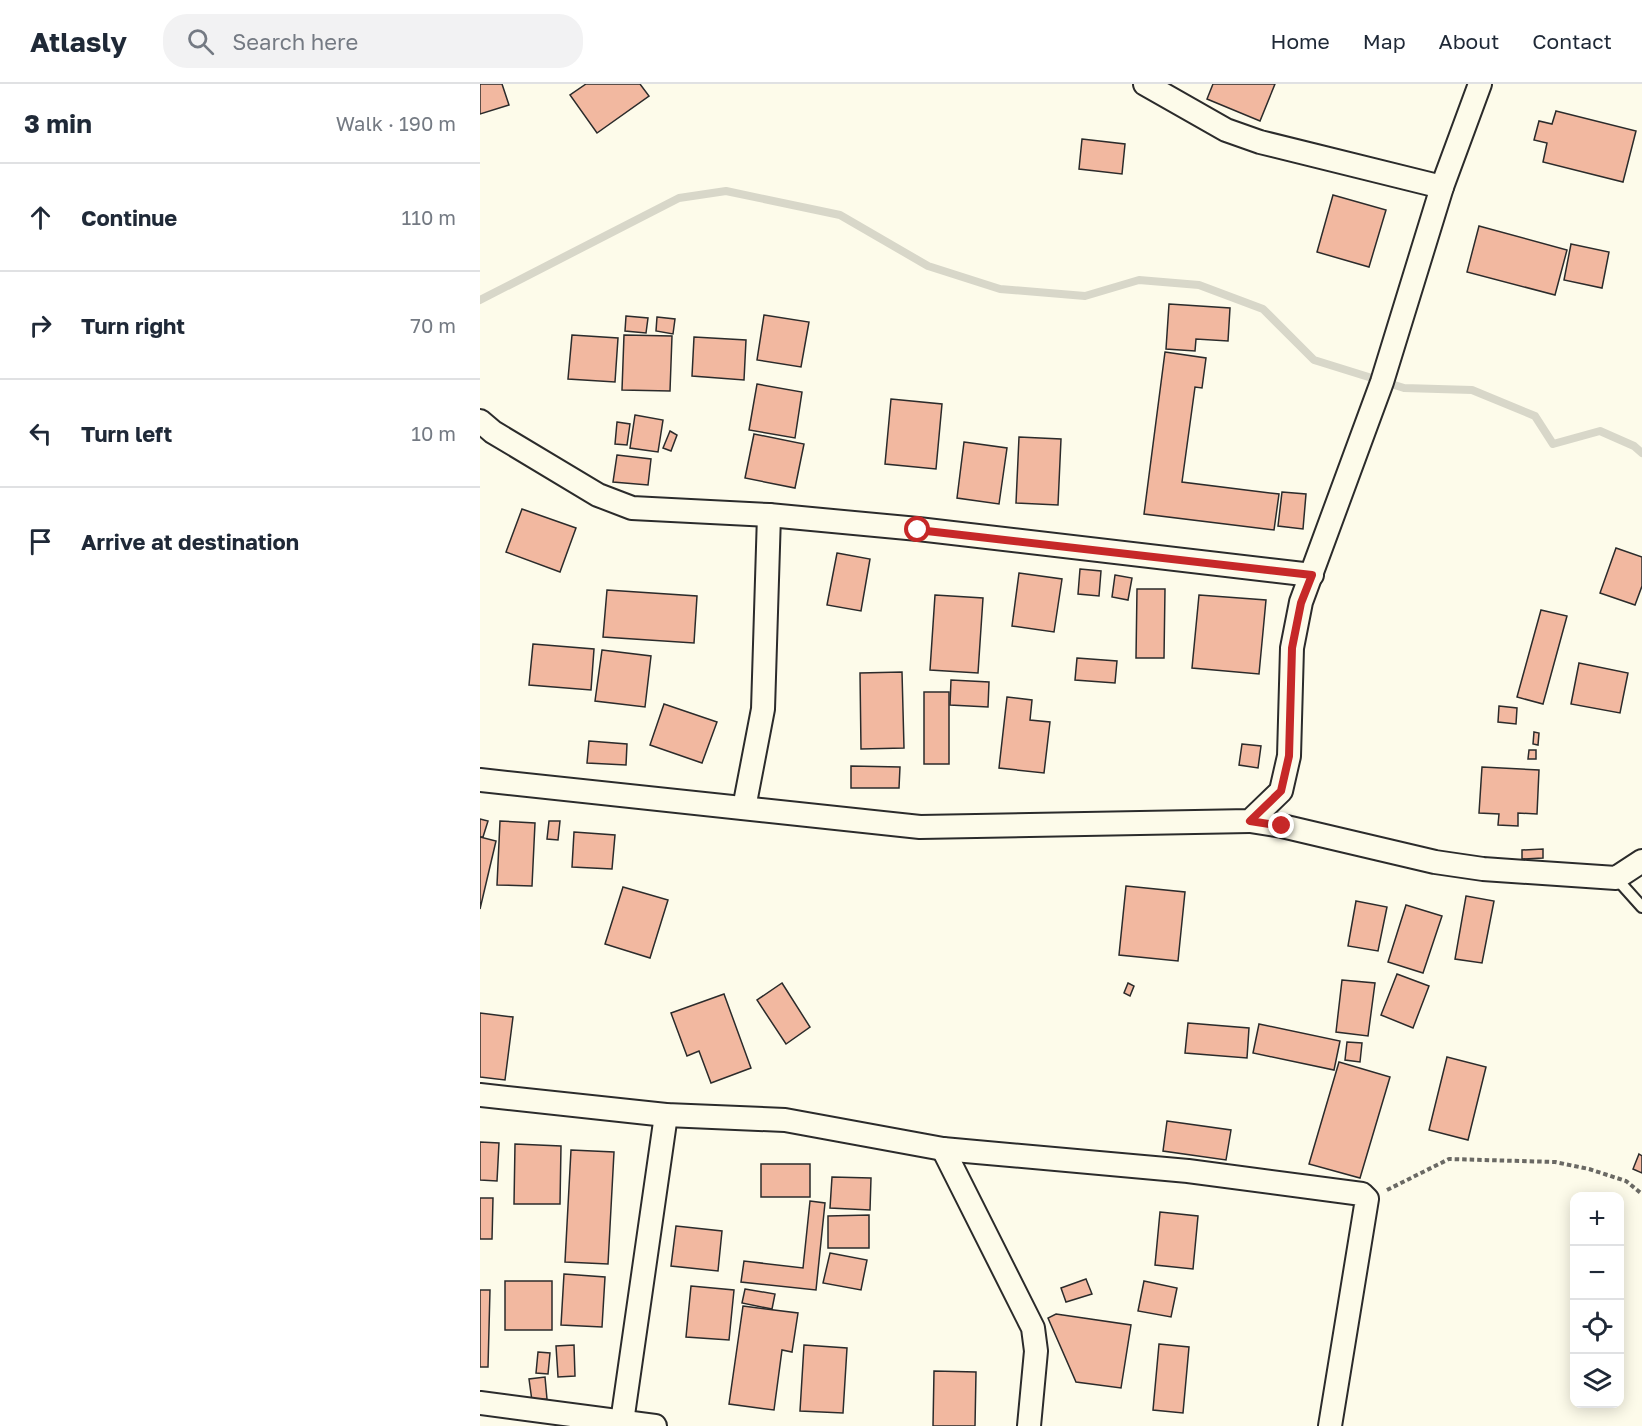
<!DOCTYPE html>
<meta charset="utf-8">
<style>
:root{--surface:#fff;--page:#f2f2f3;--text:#1f2937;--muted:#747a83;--line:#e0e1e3}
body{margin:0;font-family:"Golos Text",sans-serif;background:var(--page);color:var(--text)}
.controls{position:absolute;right:18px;bottom:18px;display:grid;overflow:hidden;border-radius:12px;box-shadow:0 3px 15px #0003}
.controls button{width:54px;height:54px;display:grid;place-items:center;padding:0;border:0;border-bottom:2px solid var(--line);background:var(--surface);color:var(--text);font:30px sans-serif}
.stop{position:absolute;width:18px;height:18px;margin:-14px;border:4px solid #c62828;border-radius:50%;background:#fff}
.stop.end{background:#c62828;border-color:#fff;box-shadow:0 2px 6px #0008}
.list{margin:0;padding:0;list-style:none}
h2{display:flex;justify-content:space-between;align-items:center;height:78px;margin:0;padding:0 24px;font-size:26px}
h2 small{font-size:20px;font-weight:400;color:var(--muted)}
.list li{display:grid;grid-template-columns:39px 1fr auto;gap:18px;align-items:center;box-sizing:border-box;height:108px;padding:0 24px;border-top:2px solid var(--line)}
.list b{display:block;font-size:22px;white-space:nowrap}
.list em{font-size:20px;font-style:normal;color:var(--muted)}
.icon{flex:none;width:33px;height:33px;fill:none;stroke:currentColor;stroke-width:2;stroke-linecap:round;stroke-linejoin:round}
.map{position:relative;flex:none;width:1162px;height:1342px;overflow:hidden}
header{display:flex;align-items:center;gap:36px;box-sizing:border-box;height:84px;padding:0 30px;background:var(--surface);border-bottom:2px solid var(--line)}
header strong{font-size:28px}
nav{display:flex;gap:33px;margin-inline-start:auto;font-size:21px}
.search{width:420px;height:54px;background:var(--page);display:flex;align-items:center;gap:15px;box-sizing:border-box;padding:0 21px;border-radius:24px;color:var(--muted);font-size:22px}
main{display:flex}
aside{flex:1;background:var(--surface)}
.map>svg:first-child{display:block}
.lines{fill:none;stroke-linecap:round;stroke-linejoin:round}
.stream{stroke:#d8d7c9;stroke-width:8}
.building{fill:#f2b8a0;stroke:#2b2b2b;stroke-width:1.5}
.service-casing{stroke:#2b2b2b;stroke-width:14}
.minor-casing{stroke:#2b2b2b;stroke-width:26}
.path{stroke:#6a6964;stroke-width:4;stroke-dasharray:4.5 3;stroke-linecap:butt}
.service{stroke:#fdfbea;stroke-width:10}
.minor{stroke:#fdfbea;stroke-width:22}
.route{stroke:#c62828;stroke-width:8}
</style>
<header>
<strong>Atlasly</strong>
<div class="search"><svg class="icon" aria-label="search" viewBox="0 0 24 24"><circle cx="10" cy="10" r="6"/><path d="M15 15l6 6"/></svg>Search here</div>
<nav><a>Home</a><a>Map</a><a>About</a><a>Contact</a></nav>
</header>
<main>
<aside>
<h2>3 min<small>Walk · 190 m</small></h2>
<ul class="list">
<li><svg class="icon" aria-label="ahead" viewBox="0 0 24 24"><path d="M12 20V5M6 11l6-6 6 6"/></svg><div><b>Continue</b></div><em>110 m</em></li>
<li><svg class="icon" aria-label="right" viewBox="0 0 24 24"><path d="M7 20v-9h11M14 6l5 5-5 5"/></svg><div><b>Turn right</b></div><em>70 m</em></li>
<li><svg class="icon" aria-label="left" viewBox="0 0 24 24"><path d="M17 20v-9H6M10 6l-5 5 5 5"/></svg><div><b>Turn left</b></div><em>10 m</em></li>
<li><svg class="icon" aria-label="arrive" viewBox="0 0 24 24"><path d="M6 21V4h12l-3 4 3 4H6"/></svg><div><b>Arrive at destination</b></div></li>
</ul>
</aside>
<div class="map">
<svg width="1162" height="1342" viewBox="0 0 1162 1342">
<rect width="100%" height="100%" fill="#fdfbea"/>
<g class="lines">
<!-- stream -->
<path class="stream" d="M0 216 199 114 246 107 360 131 448 182 520 205 605 212 659 196 719 201 783 225 834 276 924 304 992 306 1055 332 1073 360 1120 347 1154 362 1162 369"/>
</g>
<!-- building -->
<g class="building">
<path d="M0 0H22L29 21 0 30Z"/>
<path d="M106 0H160L169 12 117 49 90 11Z"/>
<path d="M733 0H795L780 37 727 15Z"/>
<path d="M1076 27 1156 47 1143 98 1063 78 1067 59 1054 56 1059 37 1072 40Z"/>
<path d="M602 55 645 60 642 90 599 85Z"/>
<path d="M853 111 906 126 889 183 837 168Z"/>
<path d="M999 142 1087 166 1075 211 987 188Z"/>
<path d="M1091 160 1129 168 1122 204 1084 196Z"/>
<path d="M689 220 750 224 748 257 716 255 715 267 686 265Z"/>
<path d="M284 231 329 238 321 283 277 276Z"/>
<path d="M146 232 168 234 166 249 145 247Z"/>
<path d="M177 233 195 235 193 250 176 247Z"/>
<path d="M92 251 138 254 135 298 88 295Z"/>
<path d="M144 251 192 252 190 307 142 306Z"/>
<path d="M214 253 266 256 264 296 212 292Z"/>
<path d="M685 268 726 274 722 304 715 303 702 398 799 410 794 446 664 430Z"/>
<path d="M277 300 322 308 315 354 269 346Z"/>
<path d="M411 315 462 320 456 385 405 380Z"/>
<path d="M155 331 183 336 178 368 150 364Z"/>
<path d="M137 338 150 340 147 361 135 360Z"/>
<path d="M190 347 197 351 191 367 183 364Z"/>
<path d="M274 350 324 360 315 404 265 394Z"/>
<path d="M539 353 581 355 578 421 536 419Z"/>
<path d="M484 358 527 364 519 420 477 414Z"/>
<path d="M137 371 171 375 168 401 133 398Z"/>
<path d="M802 408 826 410 823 445 798 442Z"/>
<path d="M42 425 96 444 80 488 26 468Z"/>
<path d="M1136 464 1162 473V502L1155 521 1120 509Z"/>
<path d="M357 469 390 475 381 527 347 521Z"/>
<path d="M600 485 621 487 619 512 598 510Z"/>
<path d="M539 489 582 495 574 548 532 542Z"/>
<path d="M635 491 652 494 648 516 632 513Z"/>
<path d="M657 505H685L684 574H656Z"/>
<path d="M127 506 217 512 214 559 123 553Z"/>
<path d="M455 511 503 514 498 589 450 586Z"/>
<path d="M719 511 786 516 779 590 712 584Z"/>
<path d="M1061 526 1087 532 1063 620 1037 613Z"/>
<path d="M53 560 114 565 111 606 49 601Z"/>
<path d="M122 566 171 572 165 623 115 617Z"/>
<path d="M597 574 637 577 635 599 595 596Z"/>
<path d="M1099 579 1148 589 1140 629 1091 620Z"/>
<path d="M422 588 424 664 381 665 380 589Z"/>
<path d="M471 596 509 598 508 623 470 621Z"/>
<rect x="444" y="608" width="25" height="72"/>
<path d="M527 613 552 616 550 636 570 638 564 689 519 684Z"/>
<path d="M184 620 237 638 222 679 170 661Z"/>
<path d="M1019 622 1037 624 1036 640 1018 638Z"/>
<path d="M1054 648 1059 649 1058 661 1053 660Z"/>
<path d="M109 657 147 660 146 681 107 679Z"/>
<path d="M762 660 781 662 778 684 759 681Z"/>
<path d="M1049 666H1056V675H1048Z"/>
<path d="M371 682 420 683 419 704H371Z"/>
<path d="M1002 683 1059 686 1057 730 1038 729V742L1018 741 1019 730 999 729Z"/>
<path d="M0 735 8 737 3 753H0Z"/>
<path d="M20 737 55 739 52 802 17 801Z"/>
<path d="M69 737H80L78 756 67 755Z"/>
<path d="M94 748 135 751 132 785 92 783Z"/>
<path d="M0 753 16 757 0 825Z"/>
<path d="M1063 765V774L1042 775V766Z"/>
<path d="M646 802 705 808 698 877 639 871Z"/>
<path d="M143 803 188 816 170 874 125 860Z"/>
<path d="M986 812 1014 817 1002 879 975 875Z"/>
<path d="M876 817 907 823 898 867 868 862Z"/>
<path d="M926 821 962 832 943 889 908 878Z"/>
<path d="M917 890 949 902 933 944 901 931Z"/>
<path d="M862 896 895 899 888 952 856 948Z"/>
<path d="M302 899 330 943 306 960 277 916Z"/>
<path d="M648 899 654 902 650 912 644 909Z"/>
<path d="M244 910 271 984 231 999 219 967 207 972 191 929Z"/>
<path d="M0 929 33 933 25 996 0 993Z"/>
<path d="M708 939 769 944 767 974 705 969Z"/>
<path d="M779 940 860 957 854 986 773 969Z"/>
<path d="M867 958 882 959 880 978 865 976Z"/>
<path d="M967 973 1006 983 988 1056 949 1046Z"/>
<path d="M859 978 910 993 880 1094 829 1080Z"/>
<path d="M687 1037 751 1046 746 1076 683 1067Z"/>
<path d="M0 1058 19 1059 17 1097 0 1096Z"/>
<path d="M35 1060 81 1062 80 1120H34Z"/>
<path d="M91 1066 134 1068 128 1180 85 1178Z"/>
<path d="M1159 1070 1162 1072V1089L1153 1085Z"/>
<rect x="281" y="1080" width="49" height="33"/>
<path d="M352 1093 391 1094 390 1126 350 1124Z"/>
<path d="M0 1114H13L12 1155H0Z"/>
<path d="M330 1117 345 1119 336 1206 261 1198 264 1177 323 1184Z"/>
<path d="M680 1128 718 1132 713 1185 675 1181Z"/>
<path d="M389 1131V1164H348V1132Z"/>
<path d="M196 1142 242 1147 238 1187 191 1182Z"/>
<path d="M350 1169 387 1176 381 1206 343 1199Z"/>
<path d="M84 1190 125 1193 122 1243 81 1241Z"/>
<path d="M606 1195 612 1210 586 1218 581 1204Z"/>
<rect x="25" y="1197" width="47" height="49"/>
<path d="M664 1197 697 1204 691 1233 658 1227Z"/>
<path d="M211 1202 254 1206 249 1256 206 1253Z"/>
<path d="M265 1205 295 1210 292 1225 262 1219Z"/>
<path d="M0 1206H10L8 1283H0Z"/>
<path d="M263 1222 318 1229 312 1268 302 1266 294 1326 249 1320Z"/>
<path d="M576 1230 651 1241 641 1304 596 1298 568 1234Z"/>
<path d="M679 1260 709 1263 703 1329 673 1326Z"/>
<path d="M94 1261 95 1292 78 1293 76 1262Z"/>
<path d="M324 1261 367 1264 363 1329 320 1327Z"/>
<path d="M58 1268 70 1269 68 1290 56 1289Z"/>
<path d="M454 1287 496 1288 495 1342H453Z"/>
<path d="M65 1293 67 1315 52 1317 49 1295Z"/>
</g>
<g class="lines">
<defs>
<path id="service" d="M1136 794 1162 823"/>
<g id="minor">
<path d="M665 0 746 46 780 58 962 103"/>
<path d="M0 337 13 348 118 411 152 424 289 431 438 445 832 491"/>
<path d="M0 696 440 743 770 737 801 707 809 672 812 564 821 518 902 298 962 103 1000 0"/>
<path d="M264 724 283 625 289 431"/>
<path d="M770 737 802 742 955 778 1003 785 1136 794 1162 777"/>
<path d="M0 1011 186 1031 305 1036 463 1065 708 1087 882 1110 887 1115 850 1342"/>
<path d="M463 1065 553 1244 556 1267 549 1342"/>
<path d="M0 1319 175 1342"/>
<path d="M142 1338 186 1031"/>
</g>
</defs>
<!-- service casing -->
<use href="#service" class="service-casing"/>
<!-- minor casing -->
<use href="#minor" class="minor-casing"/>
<!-- path -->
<path class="path" d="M907 1106 969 1075 1075 1078 1109 1085 1146 1097 1162 1110"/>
<!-- service -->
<use href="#service" class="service"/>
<!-- minor -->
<use href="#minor" class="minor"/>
</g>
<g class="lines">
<!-- route -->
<path class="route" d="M438 446 832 491 821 519 812 564 809 672 801 707 770 737 802 742"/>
</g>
</svg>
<div class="controls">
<button>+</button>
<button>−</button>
<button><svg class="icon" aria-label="locate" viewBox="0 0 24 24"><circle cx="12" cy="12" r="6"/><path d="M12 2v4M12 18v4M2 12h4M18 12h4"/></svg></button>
<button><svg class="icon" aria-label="layers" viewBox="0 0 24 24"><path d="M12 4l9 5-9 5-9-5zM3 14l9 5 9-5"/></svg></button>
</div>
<div class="stop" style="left:438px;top:446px"></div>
<div class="stop end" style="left:802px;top:742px"></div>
</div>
</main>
